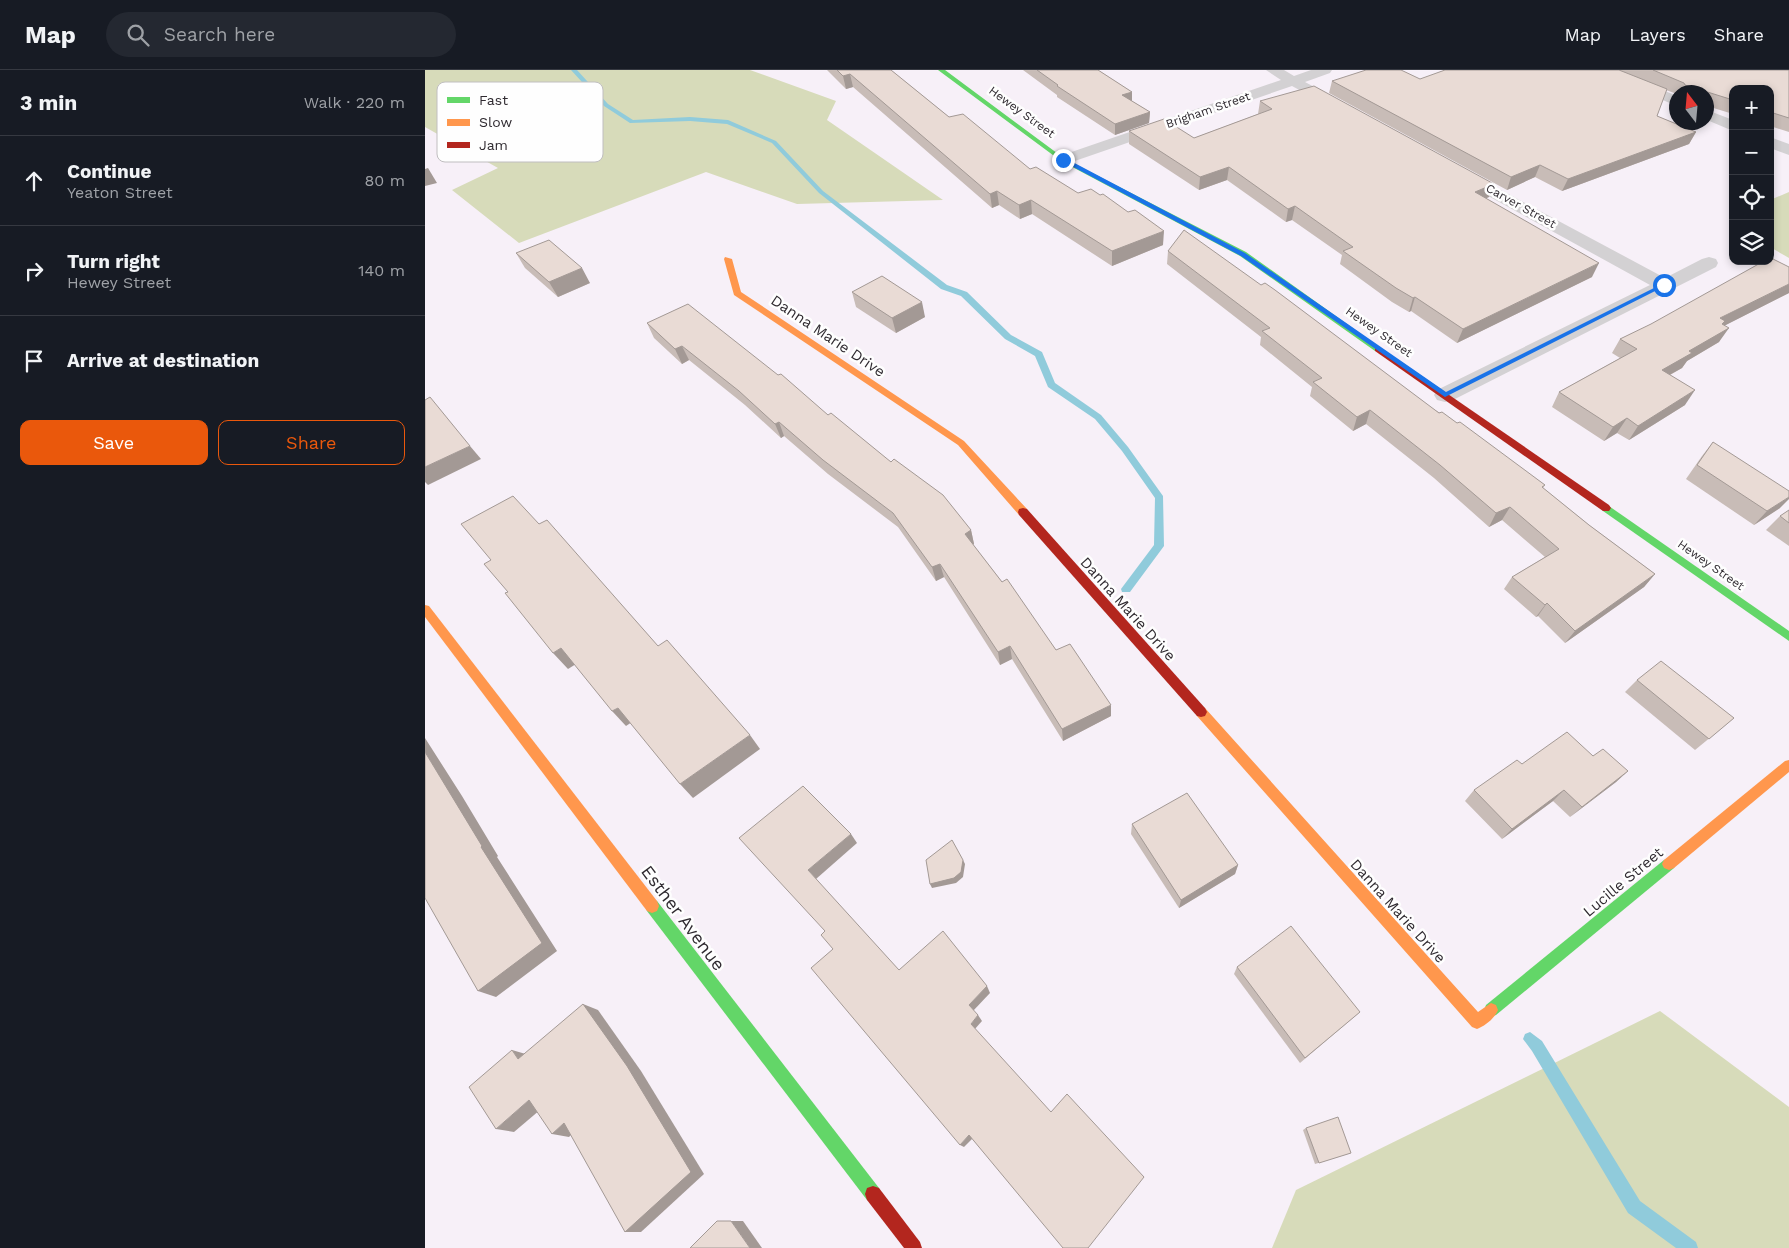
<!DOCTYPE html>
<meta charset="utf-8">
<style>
:root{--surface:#171b24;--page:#242831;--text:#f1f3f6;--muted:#9ea1a6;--line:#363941;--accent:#ea580c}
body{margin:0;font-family:"Work Sans",sans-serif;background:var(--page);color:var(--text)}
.controls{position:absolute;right:15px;top:15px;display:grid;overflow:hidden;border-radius:10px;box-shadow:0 2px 8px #0003}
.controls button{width:45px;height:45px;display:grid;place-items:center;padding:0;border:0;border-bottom:1px solid var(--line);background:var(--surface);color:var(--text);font:25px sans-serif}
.compass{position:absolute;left:1244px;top:15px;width:45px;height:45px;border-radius:50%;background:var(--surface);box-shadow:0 2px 8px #0003;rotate:344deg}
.stop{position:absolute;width:15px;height:15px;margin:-11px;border:4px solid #1a73e8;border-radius:50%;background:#fff}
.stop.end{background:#1a73e8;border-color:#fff;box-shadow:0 1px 5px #0008}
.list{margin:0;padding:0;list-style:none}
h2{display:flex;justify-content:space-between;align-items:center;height:65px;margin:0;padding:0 20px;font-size:21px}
h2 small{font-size:16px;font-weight:400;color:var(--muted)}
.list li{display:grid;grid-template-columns:32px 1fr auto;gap:15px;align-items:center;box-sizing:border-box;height:90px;padding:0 20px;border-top:1px solid var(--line)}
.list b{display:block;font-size:19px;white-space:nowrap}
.list p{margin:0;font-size:16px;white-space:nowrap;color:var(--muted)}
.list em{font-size:16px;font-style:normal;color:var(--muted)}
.actions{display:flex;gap:10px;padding:15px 20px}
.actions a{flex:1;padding:11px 0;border:1px solid var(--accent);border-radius:10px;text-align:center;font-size:18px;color:var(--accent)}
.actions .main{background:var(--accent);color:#fff}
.icon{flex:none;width:28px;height:28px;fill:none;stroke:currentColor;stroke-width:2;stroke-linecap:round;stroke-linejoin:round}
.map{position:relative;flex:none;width:1364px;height:1178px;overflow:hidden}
header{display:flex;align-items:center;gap:30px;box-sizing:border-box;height:70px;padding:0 25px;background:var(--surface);border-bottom:1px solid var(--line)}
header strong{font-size:24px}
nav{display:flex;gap:28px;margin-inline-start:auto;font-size:18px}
.search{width:350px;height:45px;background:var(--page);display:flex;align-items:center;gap:12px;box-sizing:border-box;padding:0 18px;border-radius:28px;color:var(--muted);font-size:19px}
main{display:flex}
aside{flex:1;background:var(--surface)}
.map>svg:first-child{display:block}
.forest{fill:#d7dbba}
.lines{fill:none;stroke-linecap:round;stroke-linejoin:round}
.stream{fill:#90cbdb;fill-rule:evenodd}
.street{fill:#d3d1d3;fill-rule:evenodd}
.fast{fill:#63d668;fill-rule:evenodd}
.slow{fill:#ff974d;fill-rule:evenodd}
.jam{fill:#b3261e;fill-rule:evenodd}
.wall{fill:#c8bcb7}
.shaded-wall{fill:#a39995}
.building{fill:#e9dbd5;stroke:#a39995}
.route{fill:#1a73e8}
.labels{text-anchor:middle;stroke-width:5;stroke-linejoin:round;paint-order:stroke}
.far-street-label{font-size:12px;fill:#2f2a30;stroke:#fefefe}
.street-label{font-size:15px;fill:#2f2a30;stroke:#fefefe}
.near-street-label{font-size:18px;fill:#2f2a30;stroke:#fefefe}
.key{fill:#fefefe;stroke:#c0bec0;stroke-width:1}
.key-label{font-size:14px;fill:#2f2a30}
</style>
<header>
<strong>Map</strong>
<div class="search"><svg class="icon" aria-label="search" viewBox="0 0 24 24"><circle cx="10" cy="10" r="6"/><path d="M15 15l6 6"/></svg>Search here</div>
<nav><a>Map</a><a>Layers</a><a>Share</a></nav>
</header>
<main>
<aside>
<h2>3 min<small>Walk · 220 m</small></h2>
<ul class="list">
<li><svg class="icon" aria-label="ahead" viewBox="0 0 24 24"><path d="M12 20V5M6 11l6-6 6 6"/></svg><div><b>Continue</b><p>Yeaton Street</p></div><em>80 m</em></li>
<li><svg class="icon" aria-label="right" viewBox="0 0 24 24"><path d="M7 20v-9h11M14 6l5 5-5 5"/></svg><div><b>Turn right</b><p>Hewey Street</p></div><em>140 m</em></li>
<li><svg class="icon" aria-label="arrive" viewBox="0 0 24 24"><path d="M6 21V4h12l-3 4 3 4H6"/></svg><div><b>Arrive at destination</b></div></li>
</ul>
<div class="actions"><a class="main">Save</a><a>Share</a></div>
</aside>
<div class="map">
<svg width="1364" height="1178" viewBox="0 0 1364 1178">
<rect width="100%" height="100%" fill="#f7f0f8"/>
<!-- forest -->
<g class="forest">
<path d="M0 0H325L411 31 402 50 518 130 372 134 281 102 94 173 27 120 73 98 0 57Z"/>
<path d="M1364 122V188L1345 177V130Z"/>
<path d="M1235 941 1364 1037V1178H847L871 1120Z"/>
</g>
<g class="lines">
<!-- stream -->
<g class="stream">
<path d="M146 0H152L183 34 208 50 265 47 303 50 351 71 398 121 522 215 542 222 586 265 617 282 630 313 676 345 703 377 738 426 739 476 705 522H697L696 519 729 475 730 428 697 381 670 349 623 317 610 286 580 269 536 226 516 219 394 123 347 73 302 54 265 51 205 53 179 36Z"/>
<path d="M1105 962 1117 971 1215 1131 1271 1172 1273 1178H1251L1203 1143 1107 981 1098 969 1100 964Z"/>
</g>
<!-- street -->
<g class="street">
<path d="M841 0H859L869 6 886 0H907L905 3 880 12 919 33 922 36 919 39H909L867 16 644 93H632L630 90 632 87 856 10Z"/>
<path d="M1171 0H1190L1252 26V36L1173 3Z"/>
<path d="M1282 40 1308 50V61L1282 50Z"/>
<path d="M1345 67 1364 74V85L1345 78Z"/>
<path d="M1033 97 1240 208 1277 189 1284 187 1291 189 1293 193 1291 197 1028 330 1020 332 1012 330 1009 325 1012 320 1225 215 1027 106 1025 102 1027 98Z"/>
</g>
<!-- fast -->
<g class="fast">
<path d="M513 0H520L640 89 821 182 957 279 956 281H950L815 186 636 91Z"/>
<path d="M1181 434 1364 561V571L1178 441 1176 438Z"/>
<path d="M1244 788 1249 790 1251 794 1249 798 1071 945 1066 947 1061 945 1059 940 1061 935 1239 790Z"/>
<path d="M227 829 232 831 454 1118 456 1124 454 1130 448 1132 442 1130 222 841 220 836 222 831Z"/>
</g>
<!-- slow -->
<g class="slow">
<path d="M300 187 307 189 316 222 539 371 602 439 603 442 602 445H594L533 375 309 225 299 189Z"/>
<path d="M0 535 4 536 232 831 234 836 232 841 227 843 222 841 0 547Z"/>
<path d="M776 637 780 638 1053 942 1066 933 1071 935 1073 940C1070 948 1060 956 1052 959L1047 957 772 646 770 642 772 638Z"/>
<path d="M1364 690V702L1249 798 1244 800 1239 798 1237 794 1239 790 1360 691Z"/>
</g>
<!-- jam -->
<g class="jam">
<path d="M953 276 1184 435 1186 438 1184 441H1178L950 281V277Z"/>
<path d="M598 438 602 439 780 638 782 642 780 646 776 647 772 646 594 445 593 442 594 439Z"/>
<path d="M448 1116 454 1118 495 1172 497 1178H479L442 1130 440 1124 442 1118Z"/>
</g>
</g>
<!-- wall -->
<g class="wall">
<path d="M402 0H466L524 47 605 99 738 175 687 196 607 144 595 149 574 135 567 138 428 17 421 19Z"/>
<path d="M598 0H673L707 22V31L725 42 724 53 690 65 632 27V25Z"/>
<path d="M1195 0H1364V62L1345 56V19H1308V44L1282 36V22H1252V24L1241 20 1232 46 1271 62 1264 74 1137 121 1110 107 1082 120 904 23 907 11 995 9Z"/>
<path d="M835 31 1069 114 1064 127 1061 128 1167 207 1032 273 986 241 984 242 967 232 915 194 917 185 867 150 861 152 802 110 774 120 704 74V61L769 68 833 44Z"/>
<path d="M743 181 1032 353 1120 415 1118 418 1164 455 1230 504 1219 517 1140 573 1113 546 1111 547 1079 519 1087 507 1120 487 1077 450 1064 457 1009 408 941 354 928 361 885 326 887 317 835 275 836 267 742 194Z"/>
<path d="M91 183 165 213 133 227 100 198Z"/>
<path d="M1364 197V223L1300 255 1294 272 1262 291 1257 298 1245 305 1260 335 1204 370 1192 363 1179 371 1127 337 1134 322 1195 288 1187 283 1195 269Z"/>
<path d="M427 222 500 247 471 263 431 237Z"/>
<path d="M222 253 403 345 546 460 549 474 548 475 631 580 686 646 638 671 587 589 575 595 519 507 511 511 473 457 403 404 359 366 356 368 320 335 264 290 257 294 229 268Z"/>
<path d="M1288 372 1355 438 1329 455 1261 409 1277 386Z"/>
<path d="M1364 440V476L1341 460 1355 446Z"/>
<path d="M1212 610 1309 648 1270 680 1200 622Z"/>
<path d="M1168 686 1203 701 1191 712 1145 747 1128 731 1077 769 1040 731 1049 720 1097 694Z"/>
<path d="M707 754 813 795 810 804 754 838 706 764Z"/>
<path d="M812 897 935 942 875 993 809 904Z"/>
<path d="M881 1058 926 1083 890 1094 878 1060Z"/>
</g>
<!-- shaded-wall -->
<g class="shaded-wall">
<path d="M425 4 428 17 421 19 418 6Z"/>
<path d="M707 22V32L697 25Z"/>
<path d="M725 42 724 53 690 65V54Z"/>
<path d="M1271 62 1264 74 1137 121 1143 109Z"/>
<path d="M1115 95 1110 107 1082 120 1086 107Z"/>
<path d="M804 97 802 110 774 120 775 107Z"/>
<path d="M3 98 12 113 0 116V99Z"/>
<path d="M1069 114 1064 127 1045 135 1050 122Z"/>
<path d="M572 121 574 135 567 138 565 124Z"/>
<path d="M606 130 607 144 595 149 594 135Z"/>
<path d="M870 136 867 150 861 152 863 139Z"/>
<path d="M739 161 738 175 687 196V181Z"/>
<path d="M1174 193 1167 207 1032 273 1038 259Z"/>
<path d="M157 198 165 213 133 227 124 212Z"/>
<path d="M1364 214V223L1297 257 1304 258 1294 272 1262 291 1257 298 1228 314 1237 300 1264 281 1295 248Z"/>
<path d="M990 227 986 241 984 242 988 228Z"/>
<path d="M497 232 500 247 471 263 467 248Z"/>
<path d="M257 276 264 290 257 294 250 279Z"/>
<path d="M1270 320 1260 335 1204 370 1213 356Z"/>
<path d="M945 340 941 354 928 361 932 347Z"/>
<path d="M1202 348 1192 363 1179 371 1188 357Z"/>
<path d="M354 352 359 366 356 368 350 354Z"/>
<path d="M45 376 56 389 3 415 0 412V397Z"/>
<path d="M1364 427V429L1355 438 1329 455 1342 441Z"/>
<path d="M1085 437 1077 450 1064 457 1071 443Z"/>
<path d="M546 460 549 474 543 477 540 464Z"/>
<path d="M515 494 519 507 511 511 507 497Z"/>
<path d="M1230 504 1219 517 1140 573 1150 561Z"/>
<path d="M1122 533 1113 546 1111 547 1120 535Z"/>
<path d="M585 576 587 589 575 595 573 582Z"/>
<path d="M136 578 151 594 143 599 128 583Z"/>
<path d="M686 635V646L638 671 637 659Z"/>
<path d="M193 638 207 652 201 656 187 641Z"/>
<path d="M325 665 335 679 268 728 255 714Z"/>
<path d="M0 668 37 726 73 786 72 787 132 881 71 927 53 921 56 777 0 682Z"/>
<path d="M1203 701 1191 712 1145 747 1157 737Z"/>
<path d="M1139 720 1128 731 1077 769 1087 759Z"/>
<path d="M426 764 432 773 391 809 383 800Z"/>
<path d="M538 790 540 794 538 807 531 813 507 818 505 814Z"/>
<path d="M813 795 810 804 754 838 756 830Z"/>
<path d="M562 916 565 923 548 941 544 935Z"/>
<path d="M158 934 173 940 216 1001 279 1104 216 1162H200Z"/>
<path d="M553 945 557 951 549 960 546 954Z"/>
<path d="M87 980 104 985 93 989Z"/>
<path d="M104 1030 122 1034 89 1062 71 1059Z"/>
<path d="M139 1053 155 1056 144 1067 127 1064Z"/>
<path d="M544 1065 548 1068 539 1077 535 1075Z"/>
<path d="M306 1151H318L337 1178H325Z"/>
</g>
<!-- building -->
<g class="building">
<path d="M412 0H466L524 47 538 44 605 99 611 97 653 123 666 119 675 125 678 124 703 142 710 140 739 161 687 181 606 130 594 135 572 121 565 124 425 4 418 6Z"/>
<path d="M612 0H673L707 22 697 25 725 42 690 54 632 16 633 15Z"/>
<path d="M941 0H976L995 9 1020 0H1194L1242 19 1232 46 1271 62 1143 109 1115 95 1086 107 907 11Z"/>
<path d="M1228 0H1364V48L1345 42V19H1308V30L1260 15 1259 13Z"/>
<path d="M889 16 1069 114 1050 122 1174 193 1038 259 990 227 988 228 971 218 918 181 928 177 870 136 863 139 804 97 775 107 704 61 739 49 769 68 847 39 835 31Z"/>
<path d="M759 160 836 215 840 213 850 220 1014 343 1017 342 1032 353 1035 352 1120 415 1117 417 1164 455 1230 504 1150 561 1122 533 1120 535 1087 507 1134 479 1085 437 1071 443 1015 395 945 340 932 347 888 312 897 308 837 261 845 258 743 181Z"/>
<path d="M124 170 157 198 124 212 91 183Z"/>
<path d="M1346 188 1364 197V214L1295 248 1300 251 1297 254 1304 258 1264 281 1267 283 1237 300 1270 320 1213 356 1202 348 1188 357 1134 322 1212 279 1195 269 1226 254 1339 191H1345V189Z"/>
<path d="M457 206 497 232 467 248 427 222Z"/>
<path d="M263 234 353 305 356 304 403 345 406 343 466 392 469 389 518 425 546 460 540 464 577 512 582 509 631 580 645 574 686 635 637 659 585 576 573 582 515 494 507 497 468 443 398 390 354 352 350 354 314 321 257 276 250 279 222 253Z"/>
<path d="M5 327 45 376 0 397V330Z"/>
<path d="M1288 372 1364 421V427L1342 441 1272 395Z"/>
<path d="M88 426 114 454 122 450 233 576 242 570 325 665 255 714 193 638 187 641 136 578 128 583 80 523 83 522 59 494 66 490 36 454Z"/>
<path d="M1364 440V453L1355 446Z"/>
<path d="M1236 591 1309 648 1284 669 1212 610Z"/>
<path d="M1142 662 1168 686 1178 679 1203 701 1157 737 1139 720 1087 759 1049 720 1092 690 1097 694Z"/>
<path d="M0 682 57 776 56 777 117 873 53 921 0 828Z"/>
<path d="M378 716 426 764 383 800 474 900 518 861 562 916 544 935 553 945 546 954 626 1042 642 1024 719 1107 663 1178H638L544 1065 535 1075 386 898 408 879 396 865 400 861 314 768Z"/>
<path d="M762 723 813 795 756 830 707 754Z"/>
<path d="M527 770 538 790 536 802 529 808 505 814 501 790Z"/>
<path d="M866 856 935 942 880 988 812 897Z"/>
<path d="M158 934 202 996 266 1102 200 1162 139 1053 127 1064 104 1030 71 1059 44 1017 87 980 93 989Z"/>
<path d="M913 1047 926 1083 894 1093 881 1058Z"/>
<path d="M292 1151H306L325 1178H265Z"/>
</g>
<!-- route -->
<path class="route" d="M637 88H640L820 183 1021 322 1237 214 1242 215 1020 327 816 186 637 91Z"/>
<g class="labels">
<!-- far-street labels -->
<g class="far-street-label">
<text transform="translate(783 40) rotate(-19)" y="4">Brigham Street</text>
<text transform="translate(597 42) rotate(36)" y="4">Hewey Street</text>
<text transform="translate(1096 136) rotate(29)" y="4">Carver Street</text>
<text transform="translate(954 262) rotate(35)" y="4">Hewey Street</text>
<text transform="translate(1286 495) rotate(35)" y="4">Hewey Street</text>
</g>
<!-- street labels -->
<g class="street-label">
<text transform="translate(403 266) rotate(34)" y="5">Danna Marie Drive</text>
<text transform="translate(703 539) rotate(48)" y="5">Danna Marie Drive</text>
<text transform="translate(1198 812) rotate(-40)" y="5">Lucille Street</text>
<text transform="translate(973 841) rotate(48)" y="5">Danna Marie Drive</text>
</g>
<!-- near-street labels -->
<g class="near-street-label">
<text transform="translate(258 848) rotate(53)" y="6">Esther Avenue</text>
</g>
</g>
<!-- legend -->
<rect x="12" y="12" width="166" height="80" rx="8" class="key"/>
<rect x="22" y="27" width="23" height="6" fill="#63d668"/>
<rect x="22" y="49" width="23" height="7" fill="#ff974d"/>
<rect x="22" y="72" width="23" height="6" fill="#b3261e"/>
<g class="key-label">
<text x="54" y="35">Fast</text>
<text x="54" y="57">Slow</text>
<text x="54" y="80">Jam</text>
</g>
</svg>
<div class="controls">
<button>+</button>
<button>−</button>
<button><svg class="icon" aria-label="locate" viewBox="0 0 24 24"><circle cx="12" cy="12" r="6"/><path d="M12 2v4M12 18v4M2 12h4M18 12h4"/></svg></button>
<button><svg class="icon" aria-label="layers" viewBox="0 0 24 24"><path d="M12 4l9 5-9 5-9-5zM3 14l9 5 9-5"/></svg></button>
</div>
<svg class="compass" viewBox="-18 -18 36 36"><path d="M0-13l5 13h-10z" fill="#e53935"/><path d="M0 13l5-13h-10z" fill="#9ea1a6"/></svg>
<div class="stop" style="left:1239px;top:215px"></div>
<div class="stop end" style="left:638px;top:90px"></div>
</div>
</main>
